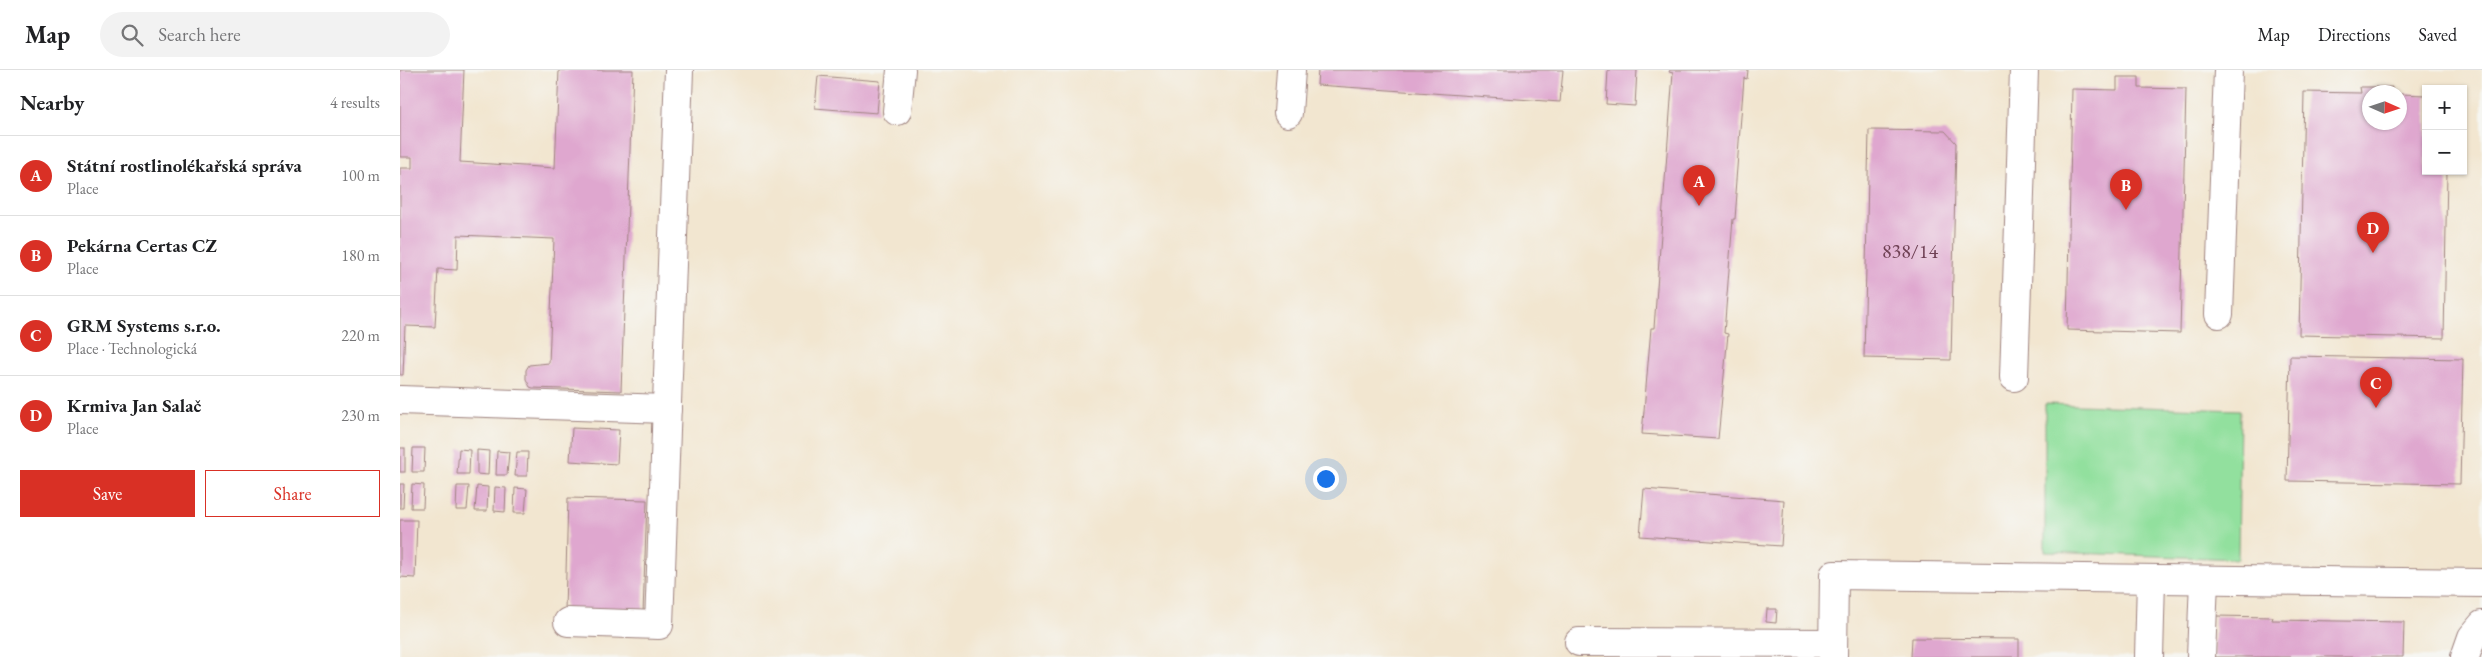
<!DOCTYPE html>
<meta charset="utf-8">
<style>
:root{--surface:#fff;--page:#f2f2f2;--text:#202124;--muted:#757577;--line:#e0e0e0;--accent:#d93025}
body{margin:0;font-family:"EB Garamond",serif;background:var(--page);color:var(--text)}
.controls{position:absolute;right:15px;top:15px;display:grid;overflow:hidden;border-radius:0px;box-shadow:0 1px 4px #0004}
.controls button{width:45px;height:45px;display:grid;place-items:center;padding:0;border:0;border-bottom:1px solid var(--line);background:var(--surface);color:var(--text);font:25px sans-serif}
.compass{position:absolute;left:1962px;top:15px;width:45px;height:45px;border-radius:50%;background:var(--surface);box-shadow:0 1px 4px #0004;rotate:93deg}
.you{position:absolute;left:925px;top:408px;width:18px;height:18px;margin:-12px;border:4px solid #fff;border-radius:50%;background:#1a73e8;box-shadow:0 0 0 8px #1a73e833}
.badge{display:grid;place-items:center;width:32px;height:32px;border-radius:50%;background:var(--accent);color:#fff;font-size:16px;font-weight:700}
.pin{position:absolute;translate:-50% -41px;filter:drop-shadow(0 1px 2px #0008)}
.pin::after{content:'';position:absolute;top:26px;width:18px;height:15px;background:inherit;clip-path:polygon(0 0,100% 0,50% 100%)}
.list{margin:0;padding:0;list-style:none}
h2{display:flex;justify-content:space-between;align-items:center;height:65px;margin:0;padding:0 20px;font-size:21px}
h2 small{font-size:16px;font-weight:400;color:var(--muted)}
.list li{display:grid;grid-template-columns:32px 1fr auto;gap:15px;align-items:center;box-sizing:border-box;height:80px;padding:0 20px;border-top:1px solid var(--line)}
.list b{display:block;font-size:19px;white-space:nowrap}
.list p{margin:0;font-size:16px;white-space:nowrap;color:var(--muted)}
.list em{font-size:16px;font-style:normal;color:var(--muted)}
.actions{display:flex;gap:10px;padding:15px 20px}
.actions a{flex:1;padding:11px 0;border:1px solid var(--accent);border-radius:0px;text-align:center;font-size:18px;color:var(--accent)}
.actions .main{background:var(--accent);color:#fff}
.icon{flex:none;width:28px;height:28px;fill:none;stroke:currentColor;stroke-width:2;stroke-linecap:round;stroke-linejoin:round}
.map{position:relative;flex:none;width:2082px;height:587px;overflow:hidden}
header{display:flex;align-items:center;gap:30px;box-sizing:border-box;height:70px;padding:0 25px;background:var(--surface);border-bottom:1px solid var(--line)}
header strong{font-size:24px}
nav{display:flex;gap:28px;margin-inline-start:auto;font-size:18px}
.search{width:350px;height:45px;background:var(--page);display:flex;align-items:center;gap:12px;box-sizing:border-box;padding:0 18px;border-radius:28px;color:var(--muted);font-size:19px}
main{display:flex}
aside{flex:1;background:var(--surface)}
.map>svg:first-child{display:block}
.green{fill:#92e09e;stroke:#6e8064}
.building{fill:#dfa7cf}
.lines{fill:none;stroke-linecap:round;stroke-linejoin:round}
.minor-casing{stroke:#9e827e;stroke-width:30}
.minor{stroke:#fff;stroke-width:28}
.labels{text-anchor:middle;stroke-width:4;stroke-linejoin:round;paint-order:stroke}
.number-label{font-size:20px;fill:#6f4154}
</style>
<header>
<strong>Map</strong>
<div class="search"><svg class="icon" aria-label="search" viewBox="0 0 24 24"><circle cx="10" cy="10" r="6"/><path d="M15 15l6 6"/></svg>Search here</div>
<nav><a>Map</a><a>Directions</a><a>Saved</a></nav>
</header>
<main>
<aside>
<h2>Nearby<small>4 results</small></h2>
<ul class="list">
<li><span class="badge">A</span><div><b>Státní rostlinolékařská správa</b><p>Place</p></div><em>100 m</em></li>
<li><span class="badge">B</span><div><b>Pekárna Certas CZ</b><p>Place</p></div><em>180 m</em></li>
<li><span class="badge">C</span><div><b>GRM Systems s.r.o.</b><p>Place · Technologická</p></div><em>220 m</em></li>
<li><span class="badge">D</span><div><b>Krmiva Jan Salač</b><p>Place</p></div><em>230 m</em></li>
</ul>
<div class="actions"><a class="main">Save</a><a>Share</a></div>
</aside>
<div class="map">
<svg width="2082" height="587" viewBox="0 0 2082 587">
<rect width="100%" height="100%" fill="#f6f6f2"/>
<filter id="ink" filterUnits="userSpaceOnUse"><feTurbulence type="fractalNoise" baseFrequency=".02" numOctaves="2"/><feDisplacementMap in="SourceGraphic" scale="10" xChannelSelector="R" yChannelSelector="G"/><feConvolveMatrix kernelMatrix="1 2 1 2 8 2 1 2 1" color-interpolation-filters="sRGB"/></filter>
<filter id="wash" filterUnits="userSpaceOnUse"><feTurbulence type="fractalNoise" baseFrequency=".0096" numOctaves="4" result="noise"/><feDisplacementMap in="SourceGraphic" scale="20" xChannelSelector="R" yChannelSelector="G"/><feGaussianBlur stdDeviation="1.12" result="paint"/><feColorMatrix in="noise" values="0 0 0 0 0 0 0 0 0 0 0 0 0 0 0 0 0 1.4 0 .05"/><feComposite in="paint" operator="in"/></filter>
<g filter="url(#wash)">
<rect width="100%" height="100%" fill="#f2e6d0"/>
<!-- green -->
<path class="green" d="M1645 334 1840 340 1838 489 1645 482Z"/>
<g id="blocks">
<!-- building -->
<g class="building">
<path d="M0 0H64L60 92 155 98 159 0H233L221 321 133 318 130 317 126 309V300L129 295 149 293 154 169 58 165 57 200 38 199 35 257 5 256 3 305H0V98H12V87H0Z"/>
<path d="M918 0H1163L1160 32 917 15Z"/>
<path d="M1208 0H1237L1235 36 1206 34Z"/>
<path d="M1270 0H1348L1347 9 1344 8 1335 123H1337L1335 149H1333L1324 263 1328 264 1318 369 1242 364 1251 258H1254L1273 3 1269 2Z"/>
<path d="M418 6 480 11 477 43 415 38Z"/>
<path d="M1717 7H1739V18L1786 19 1780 263 1667 260 1672 19 1717 20Z"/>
<path d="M1960 17H1992V22H1970V52H2000V24L2026 25V101H2047L2044 268 1899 265 1904 22 1961 23Z"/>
<path d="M1469 60 1545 61 1556 73 1551 290 1464 288Z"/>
<path d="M1890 286 2063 289 2060 414 1887 411Z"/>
<path d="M172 358 219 360 217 394 170 391Z"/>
<rect x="0" y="378" width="5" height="24"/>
<path d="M13 378H25L24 402H12Z"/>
<path d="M59 379 70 380 69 404H57Z"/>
<path d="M77 380 89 381 88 405 77 404Z"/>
<path d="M97 381 109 382 107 405H96Z"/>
<path d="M117 382H128L127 406H115Z"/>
<path d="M0 414H4L3 438H0Z"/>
<path d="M12 414 24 415 23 438H11Z"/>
<path d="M57 416H69L67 440H56Z"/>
<path d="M77 416 88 417 87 441H75Z"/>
<path d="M95 417 106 418 105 442 94 441Z"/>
<path d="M115 418 127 419 125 443H114Z"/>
<path d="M1244 419 1384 430 1381 476 1240 466Z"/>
<path d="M168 428 247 430 243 543 165 541Z"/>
<path d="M0 450H17L15 508 0 507Z"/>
<path d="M1367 539H1377L1376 553 1366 552Z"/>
<path d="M1815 546 1873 547 1872 550 2004 552 2003 587H1814Z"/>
<path d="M1512 568 1619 569V587H1511Z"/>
</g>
</g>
</g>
<g filter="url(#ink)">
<use href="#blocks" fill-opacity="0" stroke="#9e827e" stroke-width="1"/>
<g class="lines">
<defs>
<g id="minor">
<path d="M497 41 501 0"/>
<path d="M888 43 891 0"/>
<path d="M1819 244 1828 0"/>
<path d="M1614 307 1624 0"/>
<path d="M0 330 267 339"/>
<path d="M168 552 259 555 279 0"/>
<path d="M1179 572 1433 573"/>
<path d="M1433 587 1434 505 2082 513"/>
<path d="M1749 587 1751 509"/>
<path d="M1801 587 1804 510"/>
<path d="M2065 587 2072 567 2082 555"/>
</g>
</defs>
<!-- minor casing -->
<use href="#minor" class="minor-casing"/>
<!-- minor -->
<use href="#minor" class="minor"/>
</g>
</g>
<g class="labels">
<!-- number labels -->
<g class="number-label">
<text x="1510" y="188">838/14</text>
</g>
</g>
</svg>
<div class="controls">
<button>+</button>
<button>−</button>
</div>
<svg class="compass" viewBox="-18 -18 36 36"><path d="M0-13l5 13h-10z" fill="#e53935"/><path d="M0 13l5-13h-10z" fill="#757577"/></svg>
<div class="you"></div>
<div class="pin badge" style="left:1299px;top:136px">A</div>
<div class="pin badge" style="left:1726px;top:140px">B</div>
<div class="pin badge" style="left:1976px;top:338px">C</div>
<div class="pin badge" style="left:1973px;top:183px">D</div>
</div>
</main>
